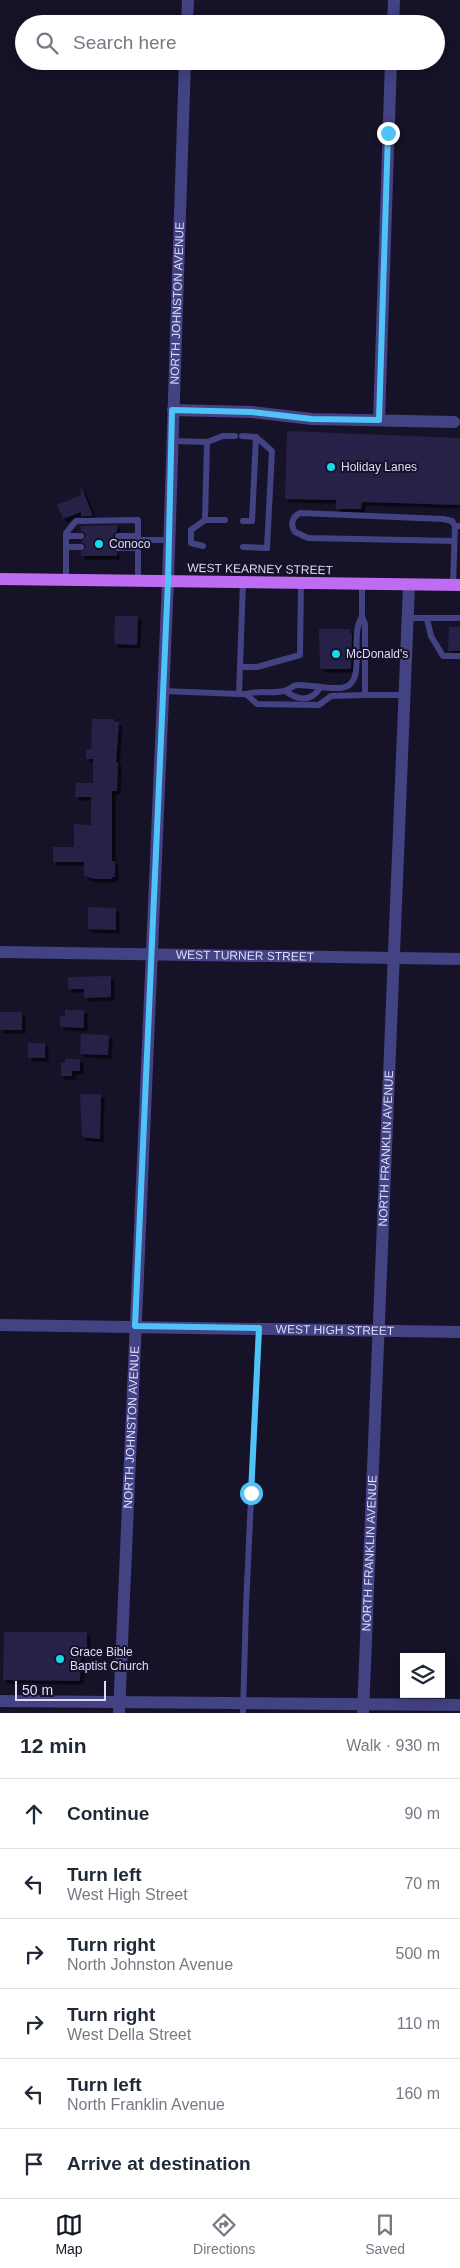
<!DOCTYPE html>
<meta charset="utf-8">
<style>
:root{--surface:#fff;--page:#f6f6f7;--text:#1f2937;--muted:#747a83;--line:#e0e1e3;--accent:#111827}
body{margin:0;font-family:Arial,sans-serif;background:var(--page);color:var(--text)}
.controls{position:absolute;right:15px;bottom:15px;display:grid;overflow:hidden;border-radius:0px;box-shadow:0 2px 12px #0003}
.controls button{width:45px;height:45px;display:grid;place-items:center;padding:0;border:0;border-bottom:1px solid var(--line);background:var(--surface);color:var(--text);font:25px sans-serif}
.scale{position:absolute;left:15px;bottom:12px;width:91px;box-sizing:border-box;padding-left:5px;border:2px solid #dfdbfc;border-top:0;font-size:14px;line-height:18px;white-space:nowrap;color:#dfdbfc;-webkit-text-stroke:4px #161227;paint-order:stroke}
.stop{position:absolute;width:15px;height:15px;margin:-11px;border:4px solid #4fc3f7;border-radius:50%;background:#fff}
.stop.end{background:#4fc3f7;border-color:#fff;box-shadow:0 1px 5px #0008}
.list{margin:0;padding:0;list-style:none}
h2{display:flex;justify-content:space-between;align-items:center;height:65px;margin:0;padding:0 20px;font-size:21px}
h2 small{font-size:16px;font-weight:400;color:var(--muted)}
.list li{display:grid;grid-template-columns:32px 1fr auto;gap:15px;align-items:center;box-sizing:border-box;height:70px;padding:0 20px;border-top:1px solid var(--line)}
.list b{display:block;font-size:19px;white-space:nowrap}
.list p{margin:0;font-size:16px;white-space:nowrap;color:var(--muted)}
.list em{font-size:16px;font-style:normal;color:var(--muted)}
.icon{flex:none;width:28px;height:28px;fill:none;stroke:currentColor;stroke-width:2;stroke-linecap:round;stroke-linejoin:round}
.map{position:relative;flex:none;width:460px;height:1713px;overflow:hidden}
.search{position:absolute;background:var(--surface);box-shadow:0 2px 12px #0003;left:15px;right:15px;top:15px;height:55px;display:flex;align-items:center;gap:12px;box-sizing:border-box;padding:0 18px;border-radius:28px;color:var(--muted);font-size:19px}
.sheet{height:485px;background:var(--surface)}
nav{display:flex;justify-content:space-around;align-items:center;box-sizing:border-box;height:70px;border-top:1px solid var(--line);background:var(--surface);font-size:14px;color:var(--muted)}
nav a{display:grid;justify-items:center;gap:2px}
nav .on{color:var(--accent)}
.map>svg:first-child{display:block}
.building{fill:#272046;filter:url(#shadow)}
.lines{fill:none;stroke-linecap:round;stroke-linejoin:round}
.service{stroke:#434282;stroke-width:6}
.minor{stroke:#434282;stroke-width:12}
.tertiary{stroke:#434282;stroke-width:12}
.primary{stroke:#be6df2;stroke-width:12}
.route{stroke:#4fc3f7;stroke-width:6}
.poi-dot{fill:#19d8ea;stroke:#161227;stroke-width:2}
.labels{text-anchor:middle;stroke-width:4;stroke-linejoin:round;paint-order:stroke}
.street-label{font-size:12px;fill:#dfdbfc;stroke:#161227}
.poi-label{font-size:12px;fill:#dfdbfc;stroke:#161227;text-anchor:start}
</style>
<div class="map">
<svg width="460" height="1713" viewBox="0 0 460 1713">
<defs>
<filter id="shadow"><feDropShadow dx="3.5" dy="3.5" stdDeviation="0" flood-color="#0009"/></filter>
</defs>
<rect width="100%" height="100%" fill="#161227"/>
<!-- building -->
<g class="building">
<path d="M287 431 460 438V505L362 502 361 509H336V500L285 499Z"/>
<path d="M81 486 93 516H81V512L63 519 57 505 81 495Z"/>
<path d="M117 525V531L113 536 117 543 112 548 117 553V556H81V552L86 547 85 544 81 542 86 536 85 533 81 531V526Z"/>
<path d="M115 616H138L137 645 114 644Z"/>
<path d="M449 627H460V651H448Z"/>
<path d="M319 629H350V633H352L351 669H320Z"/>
<path d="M92 719H114V722H119L116 762H118L117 791H112V861H115V877H112V879H95L84 876V862H53V847H74V824L91 825V797H75L76 783H93V759H86V749H91Z"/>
<path d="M88 907 116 908V930L88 929Z"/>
<path d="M111 976V997L84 998V989H68V977Z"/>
<path d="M65 1010H84V1028L60 1027V1016H65Z"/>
<rect x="0" y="1012" width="22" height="18"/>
<path d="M81 1034 109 1035 108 1055 80 1054Z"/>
<rect x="28" y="1043" width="17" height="15"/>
<path d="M65 1059H80V1071H72V1076H61V1063H65Z"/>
<path d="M80 1094H101L100 1139 82 1137Z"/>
<path d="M4 1632H87V1650H81L80 1681 3 1680Z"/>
</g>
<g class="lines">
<!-- service -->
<g class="service">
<path d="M242 436 256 437 272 451 267 548 243 547"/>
<path d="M172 441 207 442"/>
<path d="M205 520H225"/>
<path d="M243 521H252L256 437"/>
<path d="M67 536H81"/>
<path d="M118 536H138"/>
<path d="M138 540H169"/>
<path d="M454 541 308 538 295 532C290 525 292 517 300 513L443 519 452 521 455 526"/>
<path d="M203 546 191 543V530L205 520 207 442 223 436H235"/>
<path d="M67 547H81"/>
<path d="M117 548H138"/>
<path d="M66 580V533L76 521 138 520V581"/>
<path d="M453 585 455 526H460"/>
<path d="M408 618H460"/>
<path d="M427 619 431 636 443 656H460"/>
<path d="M240 667H257L300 655 301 583"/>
<path d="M163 691 239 694 243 582"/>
<path d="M285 691C298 700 310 703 320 688"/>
<path d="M239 694H246L257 704 319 705 331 696 365 695V624L362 617V584"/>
<path d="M246 694C259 690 272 694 284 691 290 690 292 685 298 685 313 685 326 689 341 688 369 685 348 636 362 617"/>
<path d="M365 695H405"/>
<path d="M243 1713 246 1606 259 1328"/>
</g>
<!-- minor -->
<g class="minor">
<path d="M187 24 188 0"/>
<path d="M393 24 394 0"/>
<path d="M173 410 252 412 312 419 454 422"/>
<path d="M379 420 391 61"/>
<path id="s1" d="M0 952 460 959"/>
<path d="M0 1701 460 1705"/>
<path id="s2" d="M119 1713 168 581 185 61"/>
<path id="s3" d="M363 1713 409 585"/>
</g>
<!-- tertiary -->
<path class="tertiary" id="s4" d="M0 1325 460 1332"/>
<!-- primary -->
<path class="primary" d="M0 579 460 585"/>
</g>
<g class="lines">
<!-- route -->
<path class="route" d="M251 1493 259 1328 135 1326 168 581 172 410 252 412 312 419 379 420 388 133"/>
</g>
<!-- markers -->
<g class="poi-dot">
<circle cx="331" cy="467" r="5"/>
<circle cx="99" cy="544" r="5"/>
<circle cx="336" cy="654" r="5"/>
<circle cx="60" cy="1659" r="5"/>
</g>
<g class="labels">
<!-- street labels -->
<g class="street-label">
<text dy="4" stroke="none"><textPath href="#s2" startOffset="1411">NORTH JOHNSTON AVENUE</textPath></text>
<text transform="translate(260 569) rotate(1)" y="4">WEST KEARNEY STREET</text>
<text dy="4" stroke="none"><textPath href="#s1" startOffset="245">WEST TURNER STREET</textPath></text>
<text dy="4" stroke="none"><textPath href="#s3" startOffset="565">NORTH FRANKLIN AVENUE</textPath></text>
<text dy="4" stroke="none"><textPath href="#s4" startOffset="335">WEST HIGH STREET</textPath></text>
<text dy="4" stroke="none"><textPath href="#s2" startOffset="286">NORTH JOHNSTON AVENUE</textPath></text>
<text dy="4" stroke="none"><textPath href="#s3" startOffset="160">NORTH FRANKLIN AVENUE</textPath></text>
</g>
<!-- poi labels -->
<g class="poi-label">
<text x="341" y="471">Holiday Lanes</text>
<text x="109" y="548">Conoco</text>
<text x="346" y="658">McDonald's</text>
<text x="70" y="1656">Grace Bible<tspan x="70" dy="14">Baptist Church</tspan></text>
</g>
</g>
</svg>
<div class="controls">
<button><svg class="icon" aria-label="layers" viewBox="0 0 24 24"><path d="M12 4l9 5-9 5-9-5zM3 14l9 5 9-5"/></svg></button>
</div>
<div class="scale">50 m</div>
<div class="stop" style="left:251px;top:1493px"></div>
<div class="stop end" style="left:388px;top:133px"></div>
<div class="search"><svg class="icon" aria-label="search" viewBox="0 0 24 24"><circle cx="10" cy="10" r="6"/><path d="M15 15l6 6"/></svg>Search here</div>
</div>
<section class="sheet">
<h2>12 min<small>Walk · 930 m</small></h2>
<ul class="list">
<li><svg class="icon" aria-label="ahead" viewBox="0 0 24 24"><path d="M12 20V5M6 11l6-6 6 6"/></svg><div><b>Continue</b></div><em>90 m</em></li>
<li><svg class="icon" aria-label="left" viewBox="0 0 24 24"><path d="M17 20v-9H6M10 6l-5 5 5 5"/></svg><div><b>Turn left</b><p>West High Street</p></div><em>70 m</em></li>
<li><svg class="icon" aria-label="right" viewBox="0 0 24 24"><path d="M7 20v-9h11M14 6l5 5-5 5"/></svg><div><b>Turn right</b><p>North Johnston Avenue</p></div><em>500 m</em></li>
<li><svg class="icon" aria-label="right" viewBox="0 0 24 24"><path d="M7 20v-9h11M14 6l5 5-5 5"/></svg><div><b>Turn right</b><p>West Della Street</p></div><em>110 m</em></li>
<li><svg class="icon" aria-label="left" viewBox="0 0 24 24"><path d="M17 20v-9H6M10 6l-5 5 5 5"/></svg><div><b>Turn left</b><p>North Franklin Avenue</p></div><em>160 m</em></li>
<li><svg class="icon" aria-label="arrive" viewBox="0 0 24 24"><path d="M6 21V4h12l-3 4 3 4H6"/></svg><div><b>Arrive at destination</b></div></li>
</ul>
</section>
<nav>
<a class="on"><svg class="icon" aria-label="map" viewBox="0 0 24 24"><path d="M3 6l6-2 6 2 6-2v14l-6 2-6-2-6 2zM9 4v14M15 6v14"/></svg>Map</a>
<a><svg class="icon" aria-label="directions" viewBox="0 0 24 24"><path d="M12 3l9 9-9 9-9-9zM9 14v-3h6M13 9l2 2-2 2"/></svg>Directions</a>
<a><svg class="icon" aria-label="saved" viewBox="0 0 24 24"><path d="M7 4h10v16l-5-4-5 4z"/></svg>Saved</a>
</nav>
